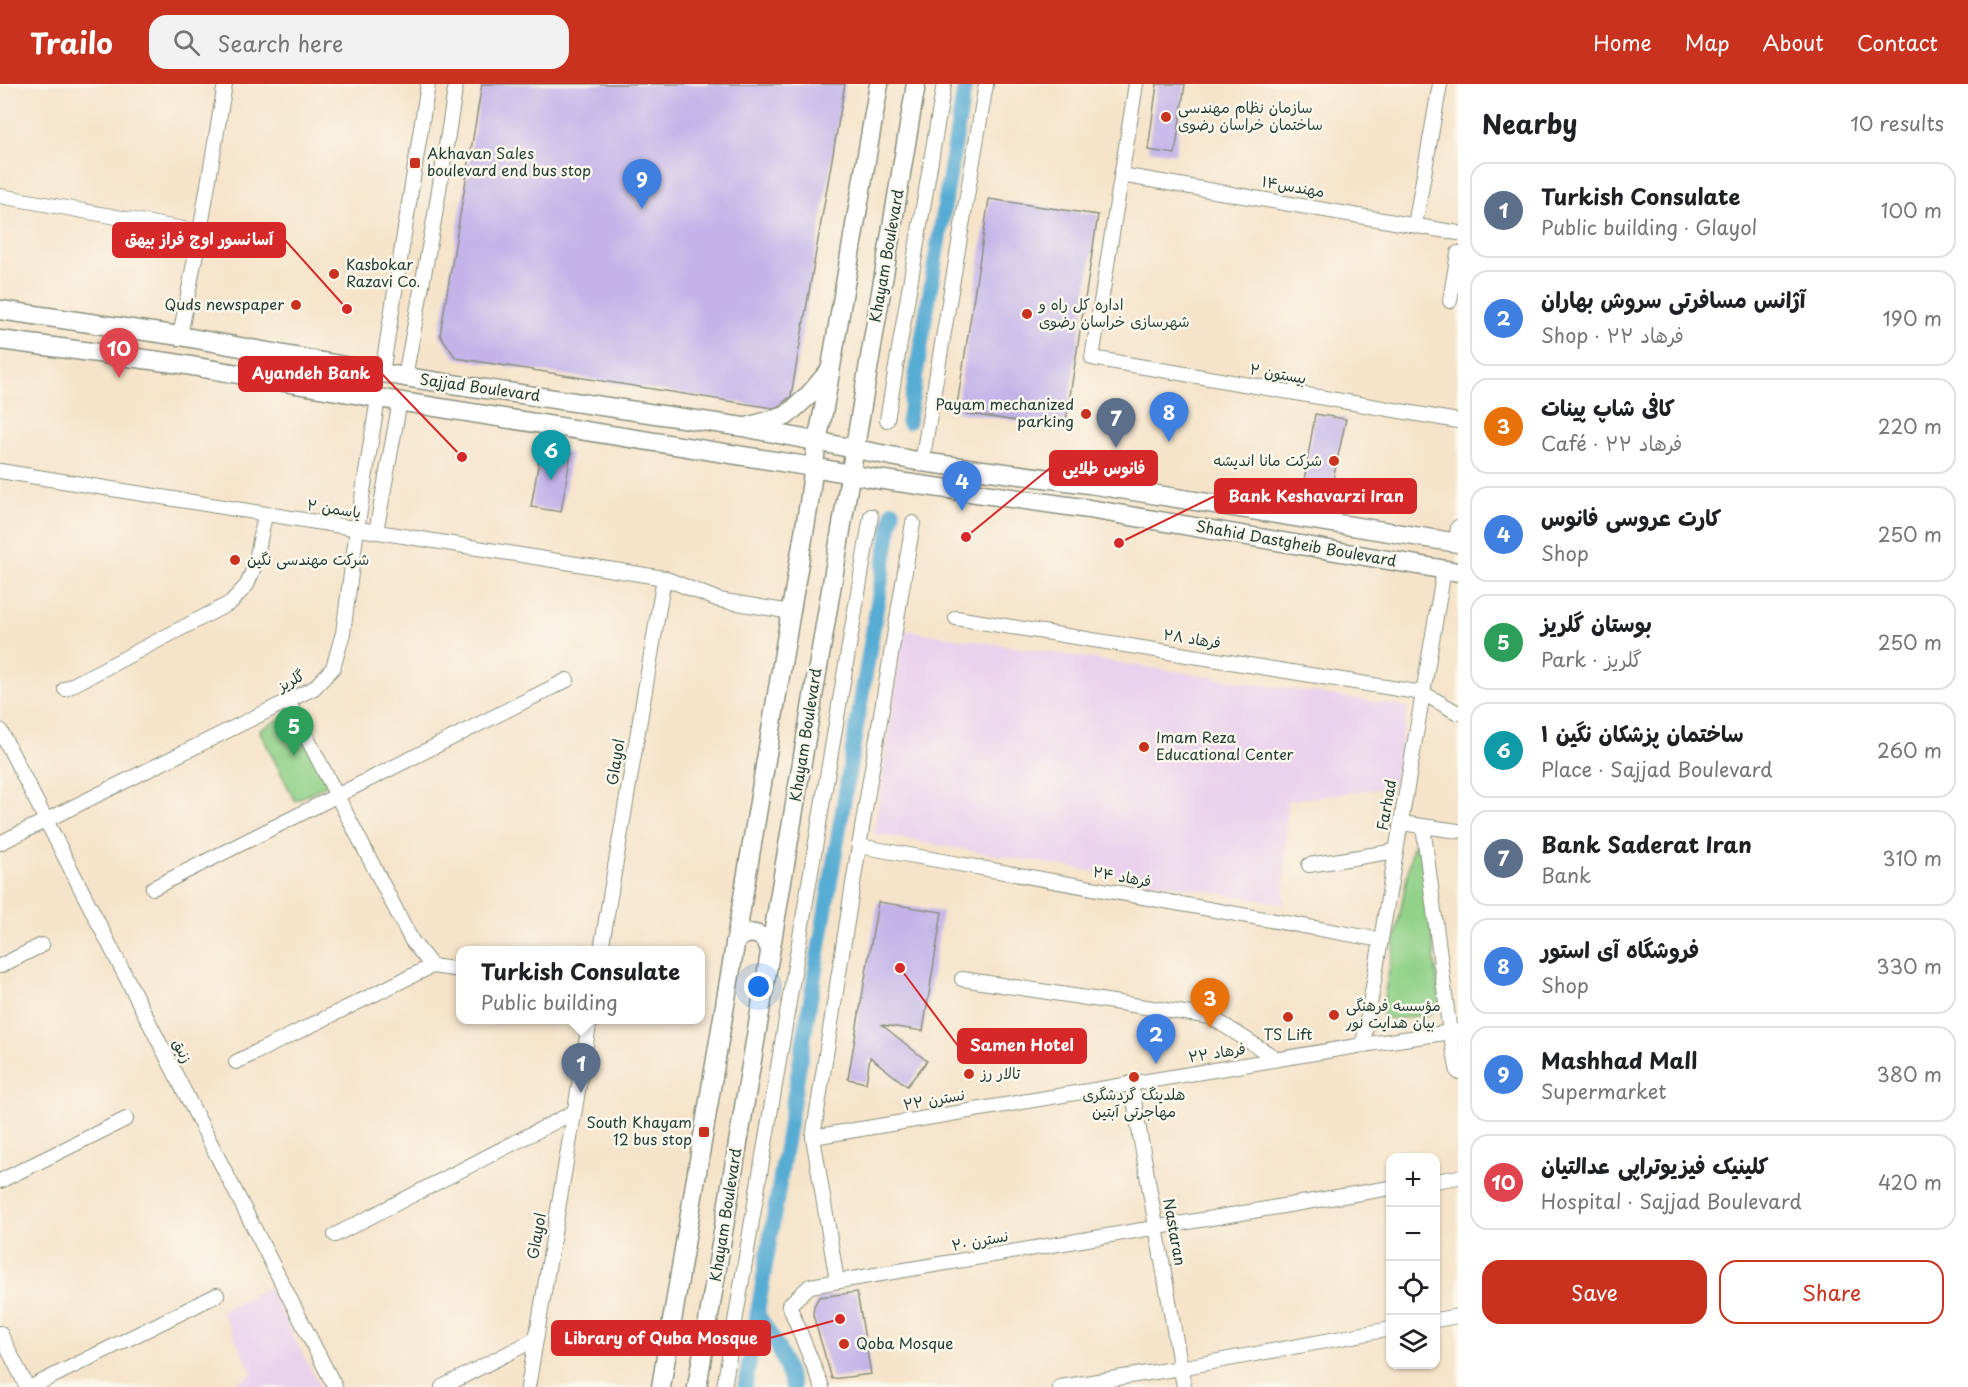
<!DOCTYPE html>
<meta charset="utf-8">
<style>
:root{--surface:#fff;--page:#f2f2f2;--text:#202124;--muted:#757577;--line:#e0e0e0;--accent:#c8321e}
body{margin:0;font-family:"Playpen Sans","Playpen Sans Arabic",sans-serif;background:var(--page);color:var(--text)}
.controls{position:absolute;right:18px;bottom:18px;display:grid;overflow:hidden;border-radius:12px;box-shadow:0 2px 4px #0004}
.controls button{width:54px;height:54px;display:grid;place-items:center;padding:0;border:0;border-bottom:2px solid var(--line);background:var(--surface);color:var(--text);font:30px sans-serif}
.you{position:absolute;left:759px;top:903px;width:21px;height:21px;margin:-15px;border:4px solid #fff;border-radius:50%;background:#1a73e8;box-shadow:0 0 0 9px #1a73e833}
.badge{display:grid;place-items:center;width:39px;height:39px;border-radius:50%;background:var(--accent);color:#fff;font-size:20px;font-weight:700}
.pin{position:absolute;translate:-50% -50px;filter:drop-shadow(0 2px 3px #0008)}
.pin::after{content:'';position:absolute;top:32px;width:21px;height:18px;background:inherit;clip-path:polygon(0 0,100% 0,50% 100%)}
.popup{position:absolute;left:456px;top:862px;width:249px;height:78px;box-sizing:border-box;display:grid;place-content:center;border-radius:12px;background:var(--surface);filter:drop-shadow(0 2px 4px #0005);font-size:20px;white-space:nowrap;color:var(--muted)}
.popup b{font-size:22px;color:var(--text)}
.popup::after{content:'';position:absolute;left:50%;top:100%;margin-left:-12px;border:12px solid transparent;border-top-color:var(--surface)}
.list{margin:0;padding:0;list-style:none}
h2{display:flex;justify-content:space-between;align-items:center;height:78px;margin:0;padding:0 24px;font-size:26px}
h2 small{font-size:20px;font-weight:400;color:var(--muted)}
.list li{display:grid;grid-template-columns:39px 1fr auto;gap:18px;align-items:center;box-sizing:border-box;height:96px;margin:0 12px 12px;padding:0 12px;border:2px solid var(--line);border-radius:18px}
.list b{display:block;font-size:22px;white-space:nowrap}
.list p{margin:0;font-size:20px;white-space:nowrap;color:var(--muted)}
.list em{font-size:20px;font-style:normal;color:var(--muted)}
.actions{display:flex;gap:12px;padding:18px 24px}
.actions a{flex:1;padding:14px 0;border:2px solid var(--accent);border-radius:18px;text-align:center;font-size:21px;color:var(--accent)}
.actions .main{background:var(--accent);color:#fff}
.icon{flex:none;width:33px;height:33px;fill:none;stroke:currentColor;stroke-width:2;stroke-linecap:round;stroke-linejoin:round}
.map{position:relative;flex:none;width:1458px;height:1303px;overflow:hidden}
header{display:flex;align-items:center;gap:36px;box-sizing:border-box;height:84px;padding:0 30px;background:var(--accent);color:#fff}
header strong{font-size:28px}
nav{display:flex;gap:33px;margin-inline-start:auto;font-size:21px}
.search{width:420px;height:54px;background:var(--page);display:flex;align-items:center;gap:15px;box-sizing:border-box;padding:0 21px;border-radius:18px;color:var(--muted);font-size:22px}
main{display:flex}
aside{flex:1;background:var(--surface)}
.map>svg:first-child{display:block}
.built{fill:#ead1ed}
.green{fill:#91d188;stroke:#58875e;stroke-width:1.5}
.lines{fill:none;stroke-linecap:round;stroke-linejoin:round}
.canal{stroke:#57acd3;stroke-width:15}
.building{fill:#c3b3e9}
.minor-casing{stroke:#8a907f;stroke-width:16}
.major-casing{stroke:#8a907f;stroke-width:21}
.minor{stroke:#fff;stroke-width:14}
.major{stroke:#fff;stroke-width:18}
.poi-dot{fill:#c8321e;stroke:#fbf7ec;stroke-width:2}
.labels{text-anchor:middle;stroke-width:5;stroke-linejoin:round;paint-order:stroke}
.poi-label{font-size:15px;fill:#1f3d34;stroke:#fbf7ec;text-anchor:start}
.street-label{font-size:15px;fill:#1f3d34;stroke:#fbf7ec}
.leader{fill:none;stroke:#d62828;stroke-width:2}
.callout-dot{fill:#d62828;stroke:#fbf7ec;stroke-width:2}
.callout{fill:#d62828;stroke:#d62828;stroke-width:2}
.callout-label{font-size:16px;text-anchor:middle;font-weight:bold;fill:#fff}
</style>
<header>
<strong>Trailo</strong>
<div class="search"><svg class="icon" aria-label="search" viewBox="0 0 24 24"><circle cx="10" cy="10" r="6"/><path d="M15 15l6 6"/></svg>Search here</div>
<nav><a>Home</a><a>Map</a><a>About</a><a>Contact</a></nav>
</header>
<main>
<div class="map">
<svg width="1458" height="1303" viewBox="0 0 1458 1303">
<rect width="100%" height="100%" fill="#fbf7ec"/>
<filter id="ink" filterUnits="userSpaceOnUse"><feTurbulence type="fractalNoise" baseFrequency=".0167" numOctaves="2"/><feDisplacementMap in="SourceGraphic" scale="12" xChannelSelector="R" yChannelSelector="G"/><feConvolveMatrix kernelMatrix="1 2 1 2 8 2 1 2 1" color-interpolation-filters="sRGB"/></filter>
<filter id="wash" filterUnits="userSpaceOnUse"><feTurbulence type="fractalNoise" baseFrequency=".008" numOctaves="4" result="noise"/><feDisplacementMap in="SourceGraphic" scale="24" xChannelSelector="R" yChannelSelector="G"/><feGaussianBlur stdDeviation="1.35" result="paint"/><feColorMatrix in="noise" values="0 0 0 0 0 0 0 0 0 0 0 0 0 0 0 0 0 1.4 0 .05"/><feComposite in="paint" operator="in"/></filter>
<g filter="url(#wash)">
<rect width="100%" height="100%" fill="#f6e4ca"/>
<!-- built -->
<g class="built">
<path d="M904 546 1408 623 1393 703 1287 717 1284 820 874 750Z"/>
<path d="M268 1203 320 1303H229L253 1290 221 1227Z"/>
</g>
<!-- green -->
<g class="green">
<path d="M293 628 330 699 295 717 259 646Z"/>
<path d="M1413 761 1423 770 1440 922 1428 931 1390 935 1381 929Z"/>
</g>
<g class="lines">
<!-- canal -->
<g class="canal">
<path d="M908 338 965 0"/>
<path d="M757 1229 778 1263 793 1303"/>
<path d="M745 1303 893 427"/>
</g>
</g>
<g id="blocks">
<!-- building -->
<g class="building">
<path d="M482 0H845L791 312 779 322 773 324 456 274 440 251Z"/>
<path d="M1157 0H1185L1175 70 1148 66Z"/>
<path d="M989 115 1098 131 1065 344 956 328Z"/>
<path d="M1315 330 1346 335 1330 409 1303 403Z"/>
<path d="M541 364 571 369 561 428 531 423Z"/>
<path d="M878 818 942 828 923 947 882 941 927 977 907 1002 870 973 866 999 848 995Z"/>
<path d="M857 1208 871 1290 832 1295 813 1231 814 1222 819 1213Z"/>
</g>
</g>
</g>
<g filter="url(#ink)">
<use href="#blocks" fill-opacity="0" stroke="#8a907f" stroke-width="1.5"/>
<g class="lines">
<defs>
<g id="minor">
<path d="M1136 0 1092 274 1458 337"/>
<path d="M1121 91 1458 149"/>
<path d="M0 112 200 148"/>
<path d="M1415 141 1440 0"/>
<path d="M1450 217 1458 169"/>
<path d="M180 252 200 148 225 0"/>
<path d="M382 289 428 0"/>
<path d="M405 293 435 131 456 0"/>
<path d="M887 336 944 0"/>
<path d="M922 378 986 0"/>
<path d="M0 387 664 494 719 516 791 528"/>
<path d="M376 448 400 317"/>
<path d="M1456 459 1458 443"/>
<path d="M956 534 1423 609 1458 629"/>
<path d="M65 605 230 519 247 501 255 481 265 431"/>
<path d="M288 617 412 857 432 882"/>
<path d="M0 646 335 1303"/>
<path d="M1401 739 1458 747"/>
<path d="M1423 742 1450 949 1458 988"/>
<path d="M0 759 314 604 333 584 343 549 357 445 378 314"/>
<path d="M859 762 1381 856"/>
<path d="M1309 781 1396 767"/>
<path d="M153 804 567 596"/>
<path d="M601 866 664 494"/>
<path d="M0 882 42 861"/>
<path d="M432 882 461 886"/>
<path d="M962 895 1211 933 1277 975"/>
<path d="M1363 961 1444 486"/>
<path d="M236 978 432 882"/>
<path d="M1131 999 1184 1303"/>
<path d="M813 1053 1363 961 1458 947"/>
<path d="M0 1097 126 1035"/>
<path d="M1436 1097 1458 1093"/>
<path d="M335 1151 574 1028"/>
<path d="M837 1197 813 1053 859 762 913 439"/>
<path d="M1436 1236 1458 1232"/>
<path d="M0 1249 27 1303"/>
<path d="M31 1303 217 1211"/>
<path d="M442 1303 536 1255"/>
<path d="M528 1303 590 936"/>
<path d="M724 1303 871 432"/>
<path d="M822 1303 789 1221 810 1202 1390 1104"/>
<path d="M1060 1303 1180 1284 1390 1245"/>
</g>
<g id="major">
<path d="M0 226 180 252 405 293 743 343 922 378 1089 400 1458 459"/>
<path d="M0 256 174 279 378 314 813 383 877 395 1089 425 1458 488"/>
<path d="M750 342 786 332 807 313 830 286"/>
<path d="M735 858C747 844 765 848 770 866"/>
<path d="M661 1303 809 419 817 357 824 324 879 0"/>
<path d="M697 1303 916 0"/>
</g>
</defs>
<!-- minor casing -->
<use href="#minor" class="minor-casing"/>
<!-- major casing -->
<use href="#major" class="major-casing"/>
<!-- minor -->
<use href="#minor" class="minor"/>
<!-- major -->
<use href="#major" class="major"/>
</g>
</g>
<!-- markers -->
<g class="poi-dot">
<circle cx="1166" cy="33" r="6"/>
<rect x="409" y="73" width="12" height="12" rx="3"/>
<circle cx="334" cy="190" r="6"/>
<circle cx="296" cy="221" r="6"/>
<circle cx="1027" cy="230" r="6"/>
<circle cx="1086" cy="330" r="6"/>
<circle cx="1334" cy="377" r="6"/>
<circle cx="235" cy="476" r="6"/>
<circle cx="1144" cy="663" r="6"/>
<circle cx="1334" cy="931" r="6"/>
<circle cx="1288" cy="933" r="6"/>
<circle cx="969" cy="990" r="6"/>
<circle cx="1134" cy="993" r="6"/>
<rect x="698" y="1042" width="12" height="12" rx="3"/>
<circle cx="844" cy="1260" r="6"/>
</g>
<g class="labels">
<!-- poi labels -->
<g class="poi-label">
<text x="1178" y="29">سازمان نظام مهندسی<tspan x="1178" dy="17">ساختمان خراسان رضوی</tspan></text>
<text x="427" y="75">Akhavan Sales<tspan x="427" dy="17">boulevard end bus stop</tspan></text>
<text x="346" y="186">Kasbokar<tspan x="346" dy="17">Razavi Co.</tspan></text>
<text x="284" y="226" text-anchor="end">Quds newspaper</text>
<text x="1039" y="226">اداره کل راه و<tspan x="1039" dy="17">شهرسازی خراسان رضوی</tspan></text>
<text x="1074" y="326" text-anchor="end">Payam mechanized<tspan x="1074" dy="17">parking</tspan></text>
<text x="1322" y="382" text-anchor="end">شرکت مانا اندیشه</text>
<text x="247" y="481">شرکت مهندسی نگین</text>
<text x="1156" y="659">Imam Reza<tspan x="1156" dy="17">Educational Center</tspan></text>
<text x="1346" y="927">مؤسسه فرهنگی<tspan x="1346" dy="17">بیان هدایت نور</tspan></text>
<text x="1288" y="956" text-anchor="middle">TS Lift</text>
<text x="981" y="995">تالار رز</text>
<text x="1134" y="1016" text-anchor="middle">هلدینگ گردشگری<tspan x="1134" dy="17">مهاجرتی آبتین</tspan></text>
<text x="692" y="1044" text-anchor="end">South Khayam<tspan x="692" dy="17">12 bus stop</tspan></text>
<text x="856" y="1265">Qoba Mosque</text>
</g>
<!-- street labels -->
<g class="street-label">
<text transform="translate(1293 103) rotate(10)" y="5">مهندس۱۴</text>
<text transform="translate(887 172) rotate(-80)" y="5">Khayam Boulevard</text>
<text transform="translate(1278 290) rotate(10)" y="5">بیستون ۲</text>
<text transform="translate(480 304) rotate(8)" y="5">Sajjad Boulevard</text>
<text transform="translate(334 425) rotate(9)" y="5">یاسمن ۲</text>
<text transform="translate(1296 460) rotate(10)" y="5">Shahid Dastgheib Boulevard</text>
<text transform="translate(1192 555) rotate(9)" y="5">فرهاد ۲۸</text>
<text transform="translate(291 597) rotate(-28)" y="5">گلریز</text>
<text transform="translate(806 651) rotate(-81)" y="5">Khayam Boulevard</text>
<text transform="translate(616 678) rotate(-81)" y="5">Glayol</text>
<text transform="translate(1387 721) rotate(-80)" y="5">Farhad</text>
<text transform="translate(1122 793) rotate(10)" y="5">فرهاد ۲۴</text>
<text transform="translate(182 967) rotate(63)" y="5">زنبق</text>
<text transform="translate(1217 969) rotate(-9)" y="5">فرهاد ۲۲</text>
<text transform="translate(934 1016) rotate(-10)" y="5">نسترن ۲۲</text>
<text transform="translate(726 1131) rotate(-81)" y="5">Khayam Boulevard</text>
<text transform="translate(1174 1148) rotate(80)" y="5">Nastaran</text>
<text transform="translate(537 1152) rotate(-80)" y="5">Glayol</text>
<text transform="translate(980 1157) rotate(-10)" y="5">نسترن ۲۰</text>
</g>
</g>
<!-- callouts -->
<path class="leader" d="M347 225L285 156M462 373L382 290M966 453L1050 384M1119 459L1215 412M900 884L958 962M840 1235L770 1254"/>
<g class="callout-dot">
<circle cx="347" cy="225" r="6"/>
<circle cx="462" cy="373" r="6"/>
<circle cx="966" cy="453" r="6"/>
<circle cx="1119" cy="459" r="6"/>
<circle cx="900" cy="884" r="6"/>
<circle cx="840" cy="1235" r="6"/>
</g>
<g class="callout">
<rect x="113" y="139" width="172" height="34" rx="6"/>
<rect x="239" y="273" width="143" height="34" rx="6"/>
<rect x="1050" y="367" width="107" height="34" rx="6"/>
<rect x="1215" y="395" width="201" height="34" rx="6"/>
<rect x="958" y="945" width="128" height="34" rx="6"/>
<rect x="552" y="1237" width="218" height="34" rx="6"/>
</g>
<g class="callout-label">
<text x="199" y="161">آسانسور اوج فراز بیهق</text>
<text x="311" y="295">Ayandeh Bank</text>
<text x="1104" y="390">فانوس طلایی</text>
<text x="1316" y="418">Bank Keshavarzi Iran</text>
<text x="1022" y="967">Samen Hotel</text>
<text x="661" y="1260">Library of Quba Mosque</text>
</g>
</svg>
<div class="controls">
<button>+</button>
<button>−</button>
<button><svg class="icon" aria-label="locate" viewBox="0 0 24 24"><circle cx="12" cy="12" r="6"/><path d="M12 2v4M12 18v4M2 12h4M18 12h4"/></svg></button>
<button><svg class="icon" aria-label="layers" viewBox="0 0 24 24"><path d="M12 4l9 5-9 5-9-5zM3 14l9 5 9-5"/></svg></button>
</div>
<div class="you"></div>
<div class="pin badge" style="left:581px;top:1009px;background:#5c6f8a">1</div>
<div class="popup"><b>Turkish Consulate</b>Public building</div>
<div class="pin badge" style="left:1156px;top:980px;background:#3f7fe0">2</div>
<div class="pin badge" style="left:1210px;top:944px;background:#e8710a">3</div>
<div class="pin badge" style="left:962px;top:427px;background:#3f7fe0">4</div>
<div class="pin badge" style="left:294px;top:672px;background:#2e9e5b">5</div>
<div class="pin badge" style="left:551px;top:396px;background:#0f9aa8">6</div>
<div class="pin badge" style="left:1116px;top:364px;background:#5c6f8a">7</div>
<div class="pin badge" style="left:1169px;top:358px;background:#3f7fe0">8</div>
<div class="pin badge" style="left:642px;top:125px;background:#3f7fe0">9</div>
<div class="pin badge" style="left:119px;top:294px;background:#e0444e">10</div>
</div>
<aside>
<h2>Nearby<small>10 results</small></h2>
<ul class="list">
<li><span class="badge" style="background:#5c6f8a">1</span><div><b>Turkish Consulate</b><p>Public building · Glayol</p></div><em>100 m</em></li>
<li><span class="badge" style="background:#3f7fe0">2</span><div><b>آژانس مسافرتی سروش بهاران</b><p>Shop · فرهاد ۲۲</p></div><em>190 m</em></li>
<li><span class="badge" style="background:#e8710a">3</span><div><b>کافی شاپ پینات</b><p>Café · فرهاد ۲۲</p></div><em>220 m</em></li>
<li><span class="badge" style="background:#3f7fe0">4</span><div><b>کارت عروسی فانوس</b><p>Shop</p></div><em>250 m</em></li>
<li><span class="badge" style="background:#2e9e5b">5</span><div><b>بوستان گلریز</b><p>Park · گلریز</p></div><em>250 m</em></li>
<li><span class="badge" style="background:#0f9aa8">6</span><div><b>ساختمان پزشکان نگین ۱</b><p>Place · Sajjad Boulevard</p></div><em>260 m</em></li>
<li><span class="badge" style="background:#5c6f8a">7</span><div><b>Bank Saderat Iran</b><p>Bank</p></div><em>310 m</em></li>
<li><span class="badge" style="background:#3f7fe0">8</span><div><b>فروشگاه آی استور</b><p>Shop</p></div><em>330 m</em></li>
<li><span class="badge" style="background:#3f7fe0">9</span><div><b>Mashhad Mall</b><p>Supermarket</p></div><em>380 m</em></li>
<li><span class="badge" style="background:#e0444e">10</span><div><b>کلینیک فیزیوتراپی عدالتیان</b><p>Hospital · Sajjad Boulevard</p></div><em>420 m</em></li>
</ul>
<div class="actions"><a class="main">Save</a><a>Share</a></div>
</aside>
</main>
